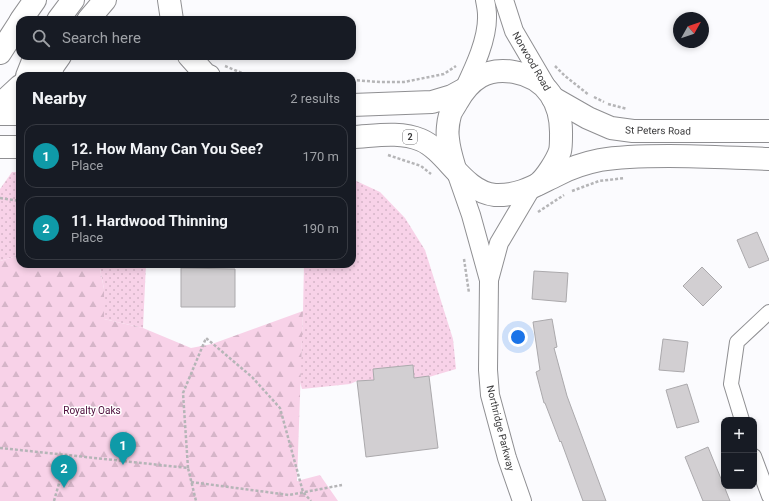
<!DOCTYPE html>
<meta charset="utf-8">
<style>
:root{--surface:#171b24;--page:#20242c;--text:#f1f3f6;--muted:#9ea1a6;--line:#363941;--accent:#a25e2f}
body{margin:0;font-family:Roboto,sans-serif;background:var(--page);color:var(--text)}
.controls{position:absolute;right:12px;bottom:12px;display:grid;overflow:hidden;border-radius:8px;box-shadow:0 2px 6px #0003}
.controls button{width:36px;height:36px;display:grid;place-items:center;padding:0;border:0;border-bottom:1px solid var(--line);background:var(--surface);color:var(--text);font:20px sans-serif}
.compass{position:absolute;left:673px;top:12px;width:36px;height:36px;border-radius:50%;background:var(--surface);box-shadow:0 2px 6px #0003;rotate:50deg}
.you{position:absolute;left:518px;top:337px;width:14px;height:14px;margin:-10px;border:3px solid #fff;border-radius:50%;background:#1a73e8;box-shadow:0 0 0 6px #1a73e833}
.badge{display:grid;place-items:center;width:26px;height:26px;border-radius:50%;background:var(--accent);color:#fff;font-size:13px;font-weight:700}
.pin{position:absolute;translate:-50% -33px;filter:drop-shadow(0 1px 2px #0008)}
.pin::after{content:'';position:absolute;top:21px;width:14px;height:12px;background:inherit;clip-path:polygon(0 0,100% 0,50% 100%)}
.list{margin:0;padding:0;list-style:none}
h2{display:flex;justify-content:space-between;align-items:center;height:52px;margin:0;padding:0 16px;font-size:17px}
h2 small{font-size:13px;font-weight:400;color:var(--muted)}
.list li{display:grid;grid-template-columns:26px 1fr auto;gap:12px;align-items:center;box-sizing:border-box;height:64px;margin:0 8px 8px;padding:0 8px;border:1px solid var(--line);border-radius:12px}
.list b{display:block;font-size:15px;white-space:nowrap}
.list p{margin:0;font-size:13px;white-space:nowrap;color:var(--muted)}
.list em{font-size:13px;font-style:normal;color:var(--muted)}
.icon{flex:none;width:22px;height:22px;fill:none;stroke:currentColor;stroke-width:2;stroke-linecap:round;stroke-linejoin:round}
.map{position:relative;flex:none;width:769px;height:501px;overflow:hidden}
.search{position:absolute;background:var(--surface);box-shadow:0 2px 6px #0003;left:16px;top:16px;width:340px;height:44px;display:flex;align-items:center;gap:10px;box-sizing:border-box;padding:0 14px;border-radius:12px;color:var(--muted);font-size:15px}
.panel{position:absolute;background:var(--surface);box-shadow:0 2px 6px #0003;left:16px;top:72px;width:340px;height:196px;border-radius:12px}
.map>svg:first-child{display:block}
.grass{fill:url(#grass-dots)}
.forest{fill:url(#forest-firs)}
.building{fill:#d2cfd2;stroke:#aba9ac}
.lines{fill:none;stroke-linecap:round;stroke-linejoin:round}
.minor-casing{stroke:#8f8f92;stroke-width:16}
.tertiary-casing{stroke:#8f8f92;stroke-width:20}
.primary-casing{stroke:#8f8f92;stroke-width:24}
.trunk-casing{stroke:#8f8f92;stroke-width:24}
.path{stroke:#b5b5b7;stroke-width:2.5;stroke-dasharray:3 2;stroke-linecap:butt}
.minor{stroke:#fff;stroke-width:14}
.tertiary{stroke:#fff;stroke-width:18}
.primary{stroke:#fff;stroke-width:22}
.trunk{stroke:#fff;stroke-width:22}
.labels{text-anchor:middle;stroke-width:3;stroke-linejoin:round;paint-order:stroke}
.shield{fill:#fff;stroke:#757576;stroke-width:1}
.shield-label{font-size:9px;font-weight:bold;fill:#3a3a3b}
.street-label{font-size:10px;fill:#3a3a3b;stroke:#fff}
.park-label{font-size:10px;fill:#4c0b3a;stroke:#fff}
</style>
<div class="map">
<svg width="769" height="501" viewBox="0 0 769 501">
<defs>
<pattern id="grass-dots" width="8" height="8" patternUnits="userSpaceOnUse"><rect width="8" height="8" fill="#f8d2e8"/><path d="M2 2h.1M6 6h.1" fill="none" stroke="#d5b5c8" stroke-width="1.8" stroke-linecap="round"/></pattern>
<pattern id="forest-firs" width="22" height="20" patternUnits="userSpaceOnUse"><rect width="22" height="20" fill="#f8d2e8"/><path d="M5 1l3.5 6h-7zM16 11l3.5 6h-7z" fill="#d5b5c8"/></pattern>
</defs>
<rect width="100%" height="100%" fill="#fbfbfe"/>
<!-- grass -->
<g class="grass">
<path d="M12 172H20V255L0 261V189Z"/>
<path d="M352 179 380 192 405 218 425 250 453 339 456 369 429 377 414 378 413 365 373 369 374 380 357 381 350 384 302 389 300 382 303 311 304 264H352Z"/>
<path d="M99 264H146L143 328 104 319V289Z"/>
</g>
<!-- forest -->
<path class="forest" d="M20 255V264H99L104 289V319L143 328 191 348 212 344 303 311 297 481 320 475 338 501H0V261Z"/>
<!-- building -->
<g class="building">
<path d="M757 232 769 260 749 268 737 240Z"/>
<path d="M702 267 722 287 703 306 683 286Z"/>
<path d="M181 268 235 269V307H181Z"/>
<path d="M534 271 568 273 566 302 532 299Z"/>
<path d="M552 319 557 347 554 348 567 396 606 501H583L561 441 560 442 545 403H544L536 372 540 370 533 322Z"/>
<path d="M663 339 688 342 684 372 659 370Z"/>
<path d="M413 365 414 378 429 376 438 448 366 457 357 381 374 380 373 369Z"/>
<path d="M687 384 699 422 677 428 666 390Z"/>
<path d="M708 447 724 486 730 501H703L685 457Z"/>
</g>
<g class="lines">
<defs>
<g id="minor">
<path d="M742 420 731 384 737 342 769 312"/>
<path d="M754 456 769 496"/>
</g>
<g id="tertiary">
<path d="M504 0 514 31 548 89"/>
<path d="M464 89C474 68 488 39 487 15 487 10 486 5 485 0"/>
<path d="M456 172 471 215 489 280 488 370 490 395 507 458 522 501"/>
<path d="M489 280 499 243 531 189"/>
</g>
<g id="primary">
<path d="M553 98 588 118 611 128 633 131H769"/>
<path d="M352 105 432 102 452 96 463 90"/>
<path d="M0 114H20"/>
<path d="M352 137C375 136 399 131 421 140 447 151 463 192 495 195 520 196 536 185 557 175 570 168 585 163 600 160 623 156 646 156 669 156 702 156 736 158 769 159"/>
<path d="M0 147H20"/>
<path d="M455 169C452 159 449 150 448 139 447 133 448 122 450 115 451 111 455 106 457 102 470 79 487 67 514 72 547 78 562 103 561 136 561 140 561 147 560 151 557 160 546 178 538 184"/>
</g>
<g id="trunk">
<path d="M169 0 172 20"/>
<path d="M21 20 35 0"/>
<path d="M58 20 73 0"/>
<path d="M88 20 105 0"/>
<path d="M0 53 20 22"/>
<path d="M189 56 206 75 209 76"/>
<path d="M27 76 35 56"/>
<path d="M50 76 53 66 60 56"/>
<path d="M0 110 7 98 20 86"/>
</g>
</defs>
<!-- minor casing -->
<use href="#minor" class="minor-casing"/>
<!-- tertiary casing -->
<use href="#tertiary" class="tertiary-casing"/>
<!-- primary casing -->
<use href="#primary" class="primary-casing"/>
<!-- trunk casing -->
<use href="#trunk" class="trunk-casing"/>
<!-- path -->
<g class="path">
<path d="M225 66 249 76"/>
<path d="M555 66 565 76 589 95"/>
<path d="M352 80 380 82H404L444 74 456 66"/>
<path d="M594 97 604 102"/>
<path d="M608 104 627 109"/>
<path d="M388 155 421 166 431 174"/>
<path d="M572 191 599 181 625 178"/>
<path d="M0 198 20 201"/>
<path d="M538 212 564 195"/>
<path d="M464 259 469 293"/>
<path d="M0 448 67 455"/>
<path d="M188 468 183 393 206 338 252 377 280 408 303 492 311 501"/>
<path d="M191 482 289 495 342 485"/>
<path d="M54 501 67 455 188 468 196 501"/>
</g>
<!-- minor -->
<use href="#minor" class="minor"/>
<!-- tertiary -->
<use href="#tertiary" class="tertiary"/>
<!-- primary -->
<use href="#primary" class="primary"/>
<!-- trunk -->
<use href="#trunk" class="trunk"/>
</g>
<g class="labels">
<!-- shield labels -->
<rect class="shield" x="403" y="130" width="14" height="14" rx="3"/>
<g class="shield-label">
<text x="410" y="140">2</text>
</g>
<!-- street labels -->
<g class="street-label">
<text transform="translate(532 61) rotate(60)" y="4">Norwood Road</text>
<text transform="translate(658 130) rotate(1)" y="4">St Peters Road</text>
<text transform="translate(501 428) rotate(76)" y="4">Northridge Parkway</text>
</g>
<!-- park labels -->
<g class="park-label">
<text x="92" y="414">Royalty Oaks</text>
</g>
</g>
</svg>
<div class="controls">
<button>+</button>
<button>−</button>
</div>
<svg class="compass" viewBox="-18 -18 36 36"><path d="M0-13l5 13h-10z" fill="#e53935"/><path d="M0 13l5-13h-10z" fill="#9ea1a6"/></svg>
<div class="you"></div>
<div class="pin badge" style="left:123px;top:465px;background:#0f9aa8">1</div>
<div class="pin badge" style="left:64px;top:488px;background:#0f9aa8">2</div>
<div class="search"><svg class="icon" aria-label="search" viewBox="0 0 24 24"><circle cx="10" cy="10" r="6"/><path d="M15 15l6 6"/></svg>Search here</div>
<section class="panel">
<h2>Nearby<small>2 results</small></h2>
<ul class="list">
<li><span class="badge" style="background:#0f9aa8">1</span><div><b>12. How Many Can You See?</b><p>Place</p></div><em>170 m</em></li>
<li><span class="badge" style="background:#0f9aa8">2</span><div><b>11. Hardwood Thinning</b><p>Place</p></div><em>190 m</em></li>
</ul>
</section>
</div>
